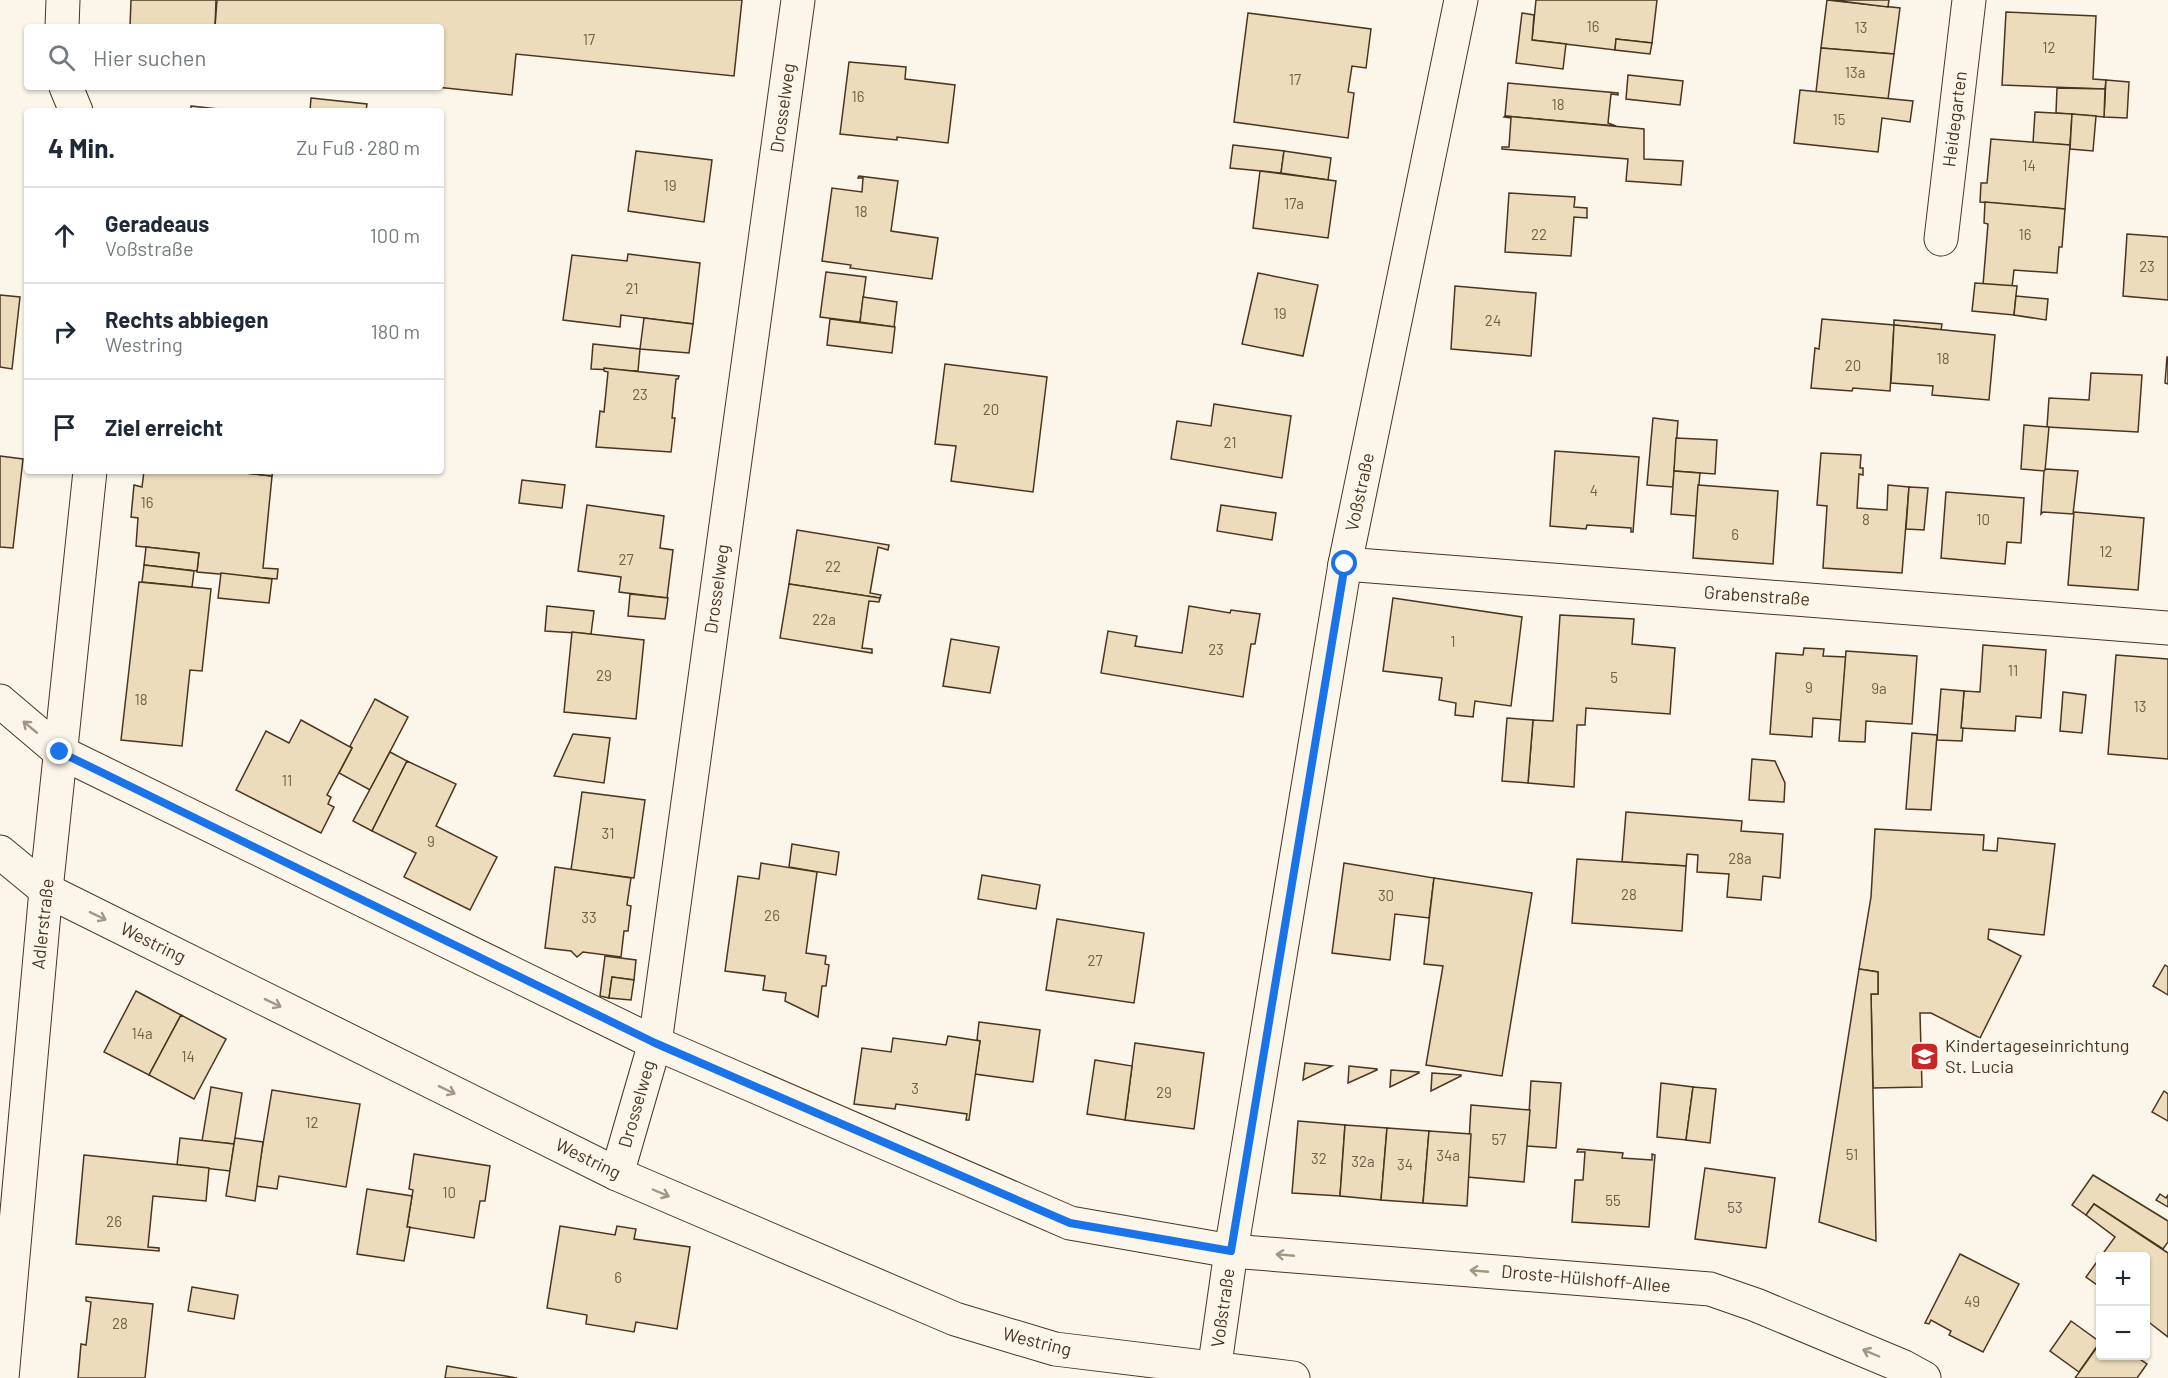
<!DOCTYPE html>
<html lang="de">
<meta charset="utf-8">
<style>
:root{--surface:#fff;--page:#f2f2f3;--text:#1f2937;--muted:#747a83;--line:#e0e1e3}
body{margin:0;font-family:Barlow,sans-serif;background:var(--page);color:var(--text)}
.controls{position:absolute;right:18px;bottom:18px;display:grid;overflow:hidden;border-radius:6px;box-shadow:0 2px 4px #0004}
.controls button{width:54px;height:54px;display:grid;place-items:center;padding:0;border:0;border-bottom:2px solid var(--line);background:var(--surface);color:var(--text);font:30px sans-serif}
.stop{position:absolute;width:18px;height:18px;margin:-14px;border:4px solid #1a73e8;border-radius:50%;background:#fff}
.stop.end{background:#1a73e8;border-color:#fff;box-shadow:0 2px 6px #0008}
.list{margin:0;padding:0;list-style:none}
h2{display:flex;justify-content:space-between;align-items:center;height:78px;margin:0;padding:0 24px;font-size:26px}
h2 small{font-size:20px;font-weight:400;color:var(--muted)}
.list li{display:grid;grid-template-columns:39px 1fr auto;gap:18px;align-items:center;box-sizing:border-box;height:96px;padding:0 24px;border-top:2px solid var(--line)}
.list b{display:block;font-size:22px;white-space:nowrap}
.list p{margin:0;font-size:20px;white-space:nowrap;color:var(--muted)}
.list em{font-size:20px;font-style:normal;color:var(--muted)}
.icon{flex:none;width:33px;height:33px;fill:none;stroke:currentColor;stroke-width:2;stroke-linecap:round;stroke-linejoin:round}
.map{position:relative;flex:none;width:2168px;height:1378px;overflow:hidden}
.search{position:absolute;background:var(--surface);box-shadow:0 2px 4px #0004;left:24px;top:24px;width:420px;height:66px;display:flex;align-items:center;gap:15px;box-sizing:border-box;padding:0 21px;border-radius:6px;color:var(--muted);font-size:22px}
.panel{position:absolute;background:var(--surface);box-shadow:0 2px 4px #0004;left:24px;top:108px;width:420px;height:366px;border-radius:6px}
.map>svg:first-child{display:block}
.building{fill:#ecdcbc;stroke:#4a3520;stroke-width:1.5}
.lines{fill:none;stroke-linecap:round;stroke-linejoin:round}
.minor-casing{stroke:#4a3520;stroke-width:35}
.tertiary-casing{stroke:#4a3520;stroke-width:35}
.minor{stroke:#fbf6e9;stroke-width:33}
.tertiary{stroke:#fbf6e9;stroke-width:33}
.oneway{stroke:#a29684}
.route{stroke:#1a73e8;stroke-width:8}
.labels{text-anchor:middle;stroke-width:4.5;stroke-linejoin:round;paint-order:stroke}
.number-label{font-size:15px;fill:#725f47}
.street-label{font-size:18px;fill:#4a3520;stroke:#fbf6e9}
.poi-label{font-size:18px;fill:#4a3520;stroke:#fbf6e9;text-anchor:start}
</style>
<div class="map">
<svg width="2168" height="1378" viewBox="0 0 2168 1378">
<rect width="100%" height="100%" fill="#fbf6e9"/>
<!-- building -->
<g class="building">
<path d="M131 0H216L215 27H130Z"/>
<path d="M217 0H742L734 76 516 54 512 95 436 87H441V27H215Z"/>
<path d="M1536 0H1657L1652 43 1616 39 1615 50 1532 40Z"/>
<path d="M1827 0 1900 8 1894 54 1821 48Z"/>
<path d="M1832 0H1889L1888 7Z"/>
<path d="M2006 12 2096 16 2093 79 2106 80 2105 89 2002 85Z"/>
<path d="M1248 13 1371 29 1366 68 1352 66 1348 92 1354 93 1348 138 1234 122Z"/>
<path d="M1522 13 1534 15 1532 40 1566 44 1563 69 1516 63Z"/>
<path d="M1616 39 1652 43 1650 54 1615 50Z"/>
<path d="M1821 48 1894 54 1888 99 1816 92Z"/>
<path d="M849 62 906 67 905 79 955 85 948 143 897 137V140L840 134Z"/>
<path d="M1628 75 1683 81 1680 105 1626 99Z"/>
<path d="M2106 80 2129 82 2127 118 2104 117Z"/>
<path d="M1508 83 1618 93V95L1611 94 1608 123 1616 126 1505 116Z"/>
<path d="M2057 88 2105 89 2104 117 2056 113Z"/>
<path d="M1800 90 1913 101 1910 122 1882 118 1878 152 1794 143Z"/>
<path d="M311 98 367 104 366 111H310Z"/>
<path d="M191 106 228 110 191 111Z"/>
<path d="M2035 112 2072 114 2070 145 2033 143Z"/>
<path d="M2072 114 2096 116 2093 151 2070 149Z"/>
<path d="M1505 116 1644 129V159L1683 161 1681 185 1626 181 1628 159 1502 149V147H1509L1511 118 1504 117Z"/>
<path d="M1991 139 2070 145 2065 209 1980 202 1981 183H1987Z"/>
<path d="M1233 145 1284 151 1281 173 1230 168Z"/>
<path d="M636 151 712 160 704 222 628 211Z"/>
<path d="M1284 151 1331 158 1328 180 1281 173Z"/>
<path d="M1260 171 1336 181 1328 238 1253 228Z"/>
<path d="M859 176 898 181 891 231 938 238 932 279 850 268 851 265 822 261 832 188 862 192 863 178H858Z"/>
<path d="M1509 193 1575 197 1574 207 1587 208V218L1574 217 1571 256 1505 252Z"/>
<path d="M1985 202 2065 209 2062 247H2059L2057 273 2014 270 2012 287 1983 285 1988 224 1984 223Z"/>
<path d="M2127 234 2168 237V300L2123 296Z"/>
<path d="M628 254 700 263 693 324 621 315 620 327 563 320 572 255 627 261Z"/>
<path d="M826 272 866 277 860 322 820 317Z"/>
<path d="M1258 273 1318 285 1303 356 1242 344Z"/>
<path d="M1975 283 2017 286 2014 315 1972 311Z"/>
<path d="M1455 286 1536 293 1531 356 1451 349Z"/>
<path d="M0 295 20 297 12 369 0 367Z"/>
<path d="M2016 296 2048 299 2046 320 2014 315Z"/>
<path d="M863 297 897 302 894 327 860 322Z"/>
<path d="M644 318 693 324 689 353 640 349Z"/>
<path d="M830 319 895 327 892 353 827 345Z"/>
<path d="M1822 319 1894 325 1890 391 1853 388 1852 391 1811 388 1815 348 1819 349Z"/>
<path d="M1894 320 1942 324 1941 330 1894 325Z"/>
<path d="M1894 325 1995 335 1989 400 1932 395 1933 386 1891 383Z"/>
<path d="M593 344 640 349 638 371 591 369Z"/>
<path d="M2167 357H2168V384L2165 383Z"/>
<path d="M945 364 1047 377 1033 492 951 481 956 446 935 444Z"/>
<path d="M604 368 679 376 678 379H676L672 418H675L671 452 596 447 600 411 604 412 608 372 604 371Z"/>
<path d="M2091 373 2142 375 2138 432 2047 427 2049 398 2089 400Z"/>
<path d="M1214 404 1291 416 1282 478 1171 459 1177 421 1211 426Z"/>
<path d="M1653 418 1678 421 1673 487 1647 485Z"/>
<path d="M2024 425 2049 427 2045 471 2021 469Z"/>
<path d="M1676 438 1717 440 1715 474 1674 471Z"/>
<path d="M1555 451 1639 457 1633 532H1631V528L1587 525 1586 529 1550 526Z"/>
<path d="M1821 453 1861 455 1860 468H1863V475L1859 474 1857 508 1887 510 1888 485 1909 487 1902 573 1823 568 1827 506 1817 505Z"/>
<path d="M0 456 23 459 13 548 0 547Z"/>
<path d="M2046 469 2078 471 2073 514 2043 512 2041 514 2044 471Z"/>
<path d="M144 471H228L272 476 263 568 278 569 277 579 197 572 199 553 136 546 138 518 131 517 134 485 142 487Z"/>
<path d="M228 471H273L272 476Z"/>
<path d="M1674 471 1700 473 1696 516 1671 514Z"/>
<path d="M522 480 565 485 562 508 519 503Z"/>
<path d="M1698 485 1778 491 1773 564 1693 558Z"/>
<path d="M1909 487 1928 488 1924 530 1906 529Z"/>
<path d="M1946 492 2024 498 2021 543 2007 542 2005 564 1941 558Z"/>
<path d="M587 505 664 516 660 548 673 550 667 598 619 592 621 577 578 571Z"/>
<path d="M1221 505 1276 513 1272 540 1217 531Z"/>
<path d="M2074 512 2144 518 2138 590 2068 585Z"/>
<path d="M797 530 889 545 888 550 878 547 870 593 881 595 880 598 789 584Z"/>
<path d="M146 547 199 553 197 571 144 565Z"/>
<path d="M144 565 194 571 192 587 142 582Z"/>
<path d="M221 573 272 579 269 603 218 598Z"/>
<path d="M139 582 211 589 202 671 190 670 182 746 121 740Z"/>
<path d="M789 584 880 598 879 602 869 601 862 648 872 649V653L780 638Z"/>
<path d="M630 594 668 598 665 619 628 616Z"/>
<path d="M1393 598 1522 617 1511 706 1475 701 1473 717 1455 715 1456 703 1439 700 1442 678 1383 671Z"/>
<path d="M547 606 594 611 591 634 545 631Z"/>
<path d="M1189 606 1230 613 1231 610 1260 614 1255 644H1251L1243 697 1101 673 1108 631 1137 636 1135 646 1182 653Z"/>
<path d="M1560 615 1634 619 1632 644 1675 648 1670 714 1586 708 1585 725H1577L1574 787 1528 783 1533 720 1553 721Z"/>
<path d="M572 632 644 640 636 719 564 712Z"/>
<path d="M951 639 999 647 990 693 943 686Z"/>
<path d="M1983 645 2046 650 2041 718 2016 716 2015 731 1961 728 1964 691 1980 692Z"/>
<path d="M1804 648 1824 649 1823 656 1846 657 1841 720 1813 718 1812 737 1770 734 1776 653 1803 655Z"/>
<path d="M1846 651 1917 656 1912 724 1866 721 1865 742 1839 741Z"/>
<path d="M2116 655 2168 659V759L2108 754Z"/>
<path d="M1941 689 1964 691 1961 728H1963L1962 741 1937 740Z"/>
<path d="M2063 692 2086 695 2082 733 2060 731Z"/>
<path d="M375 699 408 717 370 790 339 773 352 748 350 746Z"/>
<path d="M1507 718 1533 720 1528 783 1502 781Z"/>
<path d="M301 720 352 748 327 795 331 797 328 804 334 807 321 833 236 790 266 731 289 743Z"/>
<path d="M1912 733 1937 735 1931 810 1906 809Z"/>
<path d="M573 734 610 738 604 783 554 776Z"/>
<path d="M390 752 407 761 372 831 353 821Z"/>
<path d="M1752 759 1775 761 1785 783 1784 802 1749 800Z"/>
<path d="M407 761 456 784 436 826 497 857 470 910 404 877 416 853 372 831Z"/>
<path d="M582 792 645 800 634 878 571 870Z"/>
<path d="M1626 812 1742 821 1741 831 1783 834 1780 878 1763 876 1761 900 1727 897 1729 874 1697 872 1698 855 1687 854 1686 866 1622 862Z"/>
<path d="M1875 829 1984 835 1983 850 1997 851 1998 838 2055 844 2044 935 1989 929 1988 939 2021 956 1980 1038 1931 1013H1920L1922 1087 1873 1088 1871 994H1878V972L1859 969 1871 897Z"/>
<path d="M792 844 839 852 836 875 789 867Z"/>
<path d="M1577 859 1686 866 1682 931 1572 923Z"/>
<path d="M761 863 817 872 806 953 826 956 825 964 829 965 826 986H822L818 1017 785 1001 786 993 763 990 765 976 725 971 738 876 759 879Z"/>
<path d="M1344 863 1434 878 1429 918 1395 914 1390 960 1332 953Z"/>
<path d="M555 867 631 878 627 905 631 906 628 931H624L621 957 583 952 577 957 571 951 545 948Z"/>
<path d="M982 875 1040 885 1036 909 978 899Z"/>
<path d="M1434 878 1532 893 1502 1076 1426 1065 1443 966 1424 964Z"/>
<path d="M1057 919 1144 933 1134 1003 1046 990Z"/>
<path d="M605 956 636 960 634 980 612 977 609 998 600 996Z"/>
<path d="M2165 965 2168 967V995L2153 986Z"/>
<path d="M1859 969 1878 972V994H1871L1876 1241 1819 1222Z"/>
<path d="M612 977 634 980 631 1000 609 998Z"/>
<path d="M136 991 181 1015 149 1075 104 1052Z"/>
<path d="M181 1015 226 1039 194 1099 149 1075Z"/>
<path d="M979 1022 1040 1030 1033 1082 975 1074 980 1041 977 1040Z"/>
<path d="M948 1036 980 1041 969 1120H966L967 1114 896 1104 895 1109 854 1104 862 1048 891 1052 893 1038 946 1045Z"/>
<path d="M1135 1043 1204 1053 1194 1129 1125 1120Z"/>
<path d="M1095 1060 1132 1066 1125 1120 1087 1114Z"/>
<path d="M1305 1063 1332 1066 1303 1080Z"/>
<path d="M1349 1066 1377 1069V1070L1348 1083Z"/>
<path d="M1391 1070 1419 1072V1073L1390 1087Z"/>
<path d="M1432 1073 1461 1075V1076L1431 1091Z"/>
<path d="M1531 1081 1561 1083 1556 1148 1527 1146Z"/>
<path d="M1661 1083 1693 1087 1686 1140 1657 1137Z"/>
<path d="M211 1087 242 1093 234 1144 202 1141Z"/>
<path d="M1693 1087 1716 1089 1710 1143 1686 1140Z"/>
<path d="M272 1090 360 1104 346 1187 279 1176 277 1189 256 1186Z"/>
<path d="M2164 1091 2168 1094V1121L2152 1112Z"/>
<path d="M1471 1105 1530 1110 1524 1182 1467 1177Z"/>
<path d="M1298 1121 1345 1125 1340 1196 1292 1193Z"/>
<path d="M1345 1125 1387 1128 1381 1200 1340 1196Z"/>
<path d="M1387 1128 1429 1131 1423 1203 1381 1200Z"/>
<path d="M1429 1131 1471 1134 1467 1206 1423 1203Z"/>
<path d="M180 1138 234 1144 230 1171 177 1165Z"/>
<path d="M235 1138 263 1142 255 1201 226 1196Z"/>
<path d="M1578 1149 1623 1153 1622 1158 1652 1160V1154L1655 1155 1649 1227 1572 1222 1575 1180H1583L1585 1152H1577Z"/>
<path d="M414 1154 490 1166 485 1201H480L474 1238 407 1227 413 1190 409 1189Z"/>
<path d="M84 1155 209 1168 206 1201 153 1196 148 1247 159 1248V1251L76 1244Z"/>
<path d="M1705 1168 1775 1178 1766 1248 1695 1239Z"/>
<path d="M2093 1175 2168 1221V1242L2163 1249 2094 1204 2086 1215 2072 1205Z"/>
<path d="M367 1189 412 1196 407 1227H410L404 1261 357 1254Z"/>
<path d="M2160 1194 2166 1198 2168 1195V1207L2156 1200Z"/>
<path d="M2094 1204 2168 1253V1337L2146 1320V1256H2100V1287L2086 1277 2115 1237 2086 1215Z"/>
<path d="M560 1226 615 1235 617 1226 636 1229 634 1239 690 1247 677 1329 636 1322 634 1332 586 1324 587 1315 547 1308Z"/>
<path d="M1960 1254 2019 1284 1983 1352 1949 1335 1951 1331 1931 1320 1929 1324 1925 1323Z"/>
<path d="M192 1287 238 1295 234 1319 188 1311Z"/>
<path d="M86 1297 153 1304 145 1378H78L81 1344 86 1345 91 1302 86 1301Z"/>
<path d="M2071 1321 2100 1342 2079 1372 2050 1351Z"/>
<path d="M2100 1343V1356H2135L2147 1364 2137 1378H2075Z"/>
<path d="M447 1366 517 1378H445Z"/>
</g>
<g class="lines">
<defs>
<g id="minor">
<path d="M62 27 63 0"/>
<path d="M66 87 76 111"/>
<path d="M1941 239 1969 0"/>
<path d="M0 701 60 752 655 1043 1070 1223 1231 1251 1710 1289 1756 1305 1904 1367 1924 1378"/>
<path d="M0 852 46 890 617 1174 955 1319 1055 1349 1293 1378"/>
<path d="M617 1174 655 1043 798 0"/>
<path d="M2 1378 46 890 90 471"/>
<path d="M1213 1378 1231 1251 1345 564"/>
</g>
<path id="tertiary" d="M1461 0 1345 564 2168 628"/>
</defs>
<!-- minor casing -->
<use href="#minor" class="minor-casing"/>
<!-- tertiary casing -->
<use href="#tertiary" class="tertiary-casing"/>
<!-- minor -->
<use href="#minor" class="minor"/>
<!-- tertiary -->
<use href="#tertiary" class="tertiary"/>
</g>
<!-- one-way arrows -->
<defs><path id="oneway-shaft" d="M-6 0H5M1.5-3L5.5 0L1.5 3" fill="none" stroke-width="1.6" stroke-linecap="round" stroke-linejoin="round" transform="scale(1.5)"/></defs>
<g class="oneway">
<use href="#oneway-shaft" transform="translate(30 727) rotate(-140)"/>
<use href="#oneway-shaft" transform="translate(98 916) rotate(26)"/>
<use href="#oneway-shaft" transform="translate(273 1003) rotate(26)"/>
<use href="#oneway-shaft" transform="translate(447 1090) rotate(26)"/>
<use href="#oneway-shaft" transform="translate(661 1193) rotate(23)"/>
<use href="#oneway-shaft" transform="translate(1285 1255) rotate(-175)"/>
<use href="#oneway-shaft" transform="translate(1479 1271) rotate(-175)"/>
<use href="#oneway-shaft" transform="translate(1871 1353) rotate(-157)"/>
</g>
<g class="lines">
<!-- route -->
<path class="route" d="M60 752 655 1043 1070 1223 1231 1251 1345 564"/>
</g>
<!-- icons -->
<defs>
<symbol id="school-square" viewBox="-11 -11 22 22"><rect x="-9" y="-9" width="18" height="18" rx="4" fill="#c62828" stroke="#fbf6e9"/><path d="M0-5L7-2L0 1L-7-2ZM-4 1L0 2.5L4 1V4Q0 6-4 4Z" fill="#fff"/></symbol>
</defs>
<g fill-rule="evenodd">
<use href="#school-square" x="1908" y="1040" width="33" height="33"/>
</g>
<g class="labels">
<!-- number labels -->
<g class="number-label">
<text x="1593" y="32">16</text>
<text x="1861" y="33">13</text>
<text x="589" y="45">17</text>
<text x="2049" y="53">12</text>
<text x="1855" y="78">13a</text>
<text x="1295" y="85">17</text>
<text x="858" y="102">16</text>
<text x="1558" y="110">18</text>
<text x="1839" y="125">15</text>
<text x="2029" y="171">14</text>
<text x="670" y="191">19</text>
<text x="1294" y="209">17a</text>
<text x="861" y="217">18</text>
<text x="1539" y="240">22</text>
<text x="2025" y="240">16</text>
<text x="2147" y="272">23</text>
<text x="632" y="294">21</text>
<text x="1280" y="319">19</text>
<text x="1493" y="326">24</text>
<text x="1943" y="364">18</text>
<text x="1853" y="371">20</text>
<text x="640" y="400">23</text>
<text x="991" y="415">20</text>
<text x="1230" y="448">21</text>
<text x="1594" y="496">4</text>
<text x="147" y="508">16</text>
<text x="1866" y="525">8</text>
<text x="1983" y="525">10</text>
<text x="1735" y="540">6</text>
<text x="2106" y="557">12</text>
<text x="626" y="565">27</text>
<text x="833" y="572">22</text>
<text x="824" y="625">22a</text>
<text x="1453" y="647">1</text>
<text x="1216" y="655">23</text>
<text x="2013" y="676">11</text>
<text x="604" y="681">29</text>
<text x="1614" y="683">5</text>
<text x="1809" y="693">9</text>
<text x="1879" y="694">9a</text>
<text x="141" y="705">18</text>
<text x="2140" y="712">13</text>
<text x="287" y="786">11</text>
<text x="608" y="839">31</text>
<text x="431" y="847">9</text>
<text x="1740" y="864">28a</text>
<text x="1629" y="900">28</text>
<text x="1386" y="901">30</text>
<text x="772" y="921">26</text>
<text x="589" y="923">33</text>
<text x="1095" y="966">27</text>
<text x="142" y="1039">14a</text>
<text x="188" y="1062">14</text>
<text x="915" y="1094">3</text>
<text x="1164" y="1098">29</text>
<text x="312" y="1128">12</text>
<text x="1499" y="1145">57</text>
<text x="1852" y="1160">51</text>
<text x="1448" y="1161">34a</text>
<text x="1319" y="1164">32</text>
<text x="1363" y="1167">32a</text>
<text x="1405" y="1170">34</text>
<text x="449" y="1198">10</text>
<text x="1613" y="1206">55</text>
<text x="1735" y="1213">53</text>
<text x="114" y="1227">26</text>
<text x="618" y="1283">6</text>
<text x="1972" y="1307">49</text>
<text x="120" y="1329">28</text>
</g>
<!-- street labels -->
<g class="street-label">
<text transform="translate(783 108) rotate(-82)" y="6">Drosselweg</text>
<text transform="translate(1955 119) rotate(-83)" y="6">Heidegarten</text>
<text transform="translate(1360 492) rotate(-78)" y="6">Voßstraße</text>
<text transform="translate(717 589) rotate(-82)" y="6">Drosselweg</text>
<text transform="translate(1757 596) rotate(4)" y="6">Grabenstraße</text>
<text transform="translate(43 924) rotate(-84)" y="6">Adlerstraße</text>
<text transform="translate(153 943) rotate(26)" y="6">Westring</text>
<text transform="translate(637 1104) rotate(-74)" y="6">Drosselweg</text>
<text transform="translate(588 1159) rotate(26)" y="6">Westring</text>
<text transform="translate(1586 1279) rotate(5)" y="6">Droste-Hülshoff-Allee</text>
<text transform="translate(1223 1308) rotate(-82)" y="6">Voßstraße</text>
<text transform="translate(1037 1342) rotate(14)" y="6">Westring</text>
</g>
<!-- poi labels -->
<g class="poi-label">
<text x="1945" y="1052">Kindertageseinrichtung<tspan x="1945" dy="21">St. Lucia</tspan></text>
</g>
</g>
</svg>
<div class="controls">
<button>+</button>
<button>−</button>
</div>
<div class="stop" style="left:1345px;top:564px"></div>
<div class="stop end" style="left:60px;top:752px"></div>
<div class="search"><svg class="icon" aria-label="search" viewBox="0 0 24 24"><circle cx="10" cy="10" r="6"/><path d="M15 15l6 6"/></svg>Hier suchen</div>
<section class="panel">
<h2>4 Min.<small>Zu Fuß · 280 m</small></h2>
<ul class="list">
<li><svg class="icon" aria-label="ahead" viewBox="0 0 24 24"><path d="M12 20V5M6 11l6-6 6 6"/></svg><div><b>Geradeaus</b><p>Voßstraße</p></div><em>100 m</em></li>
<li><svg class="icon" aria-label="right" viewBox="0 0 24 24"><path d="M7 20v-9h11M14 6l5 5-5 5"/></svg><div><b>Rechts abbiegen</b><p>Westring</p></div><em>180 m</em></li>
<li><svg class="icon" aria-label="arrive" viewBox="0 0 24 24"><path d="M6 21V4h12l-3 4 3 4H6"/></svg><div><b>Ziel erreicht</b></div></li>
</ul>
</section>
</div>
